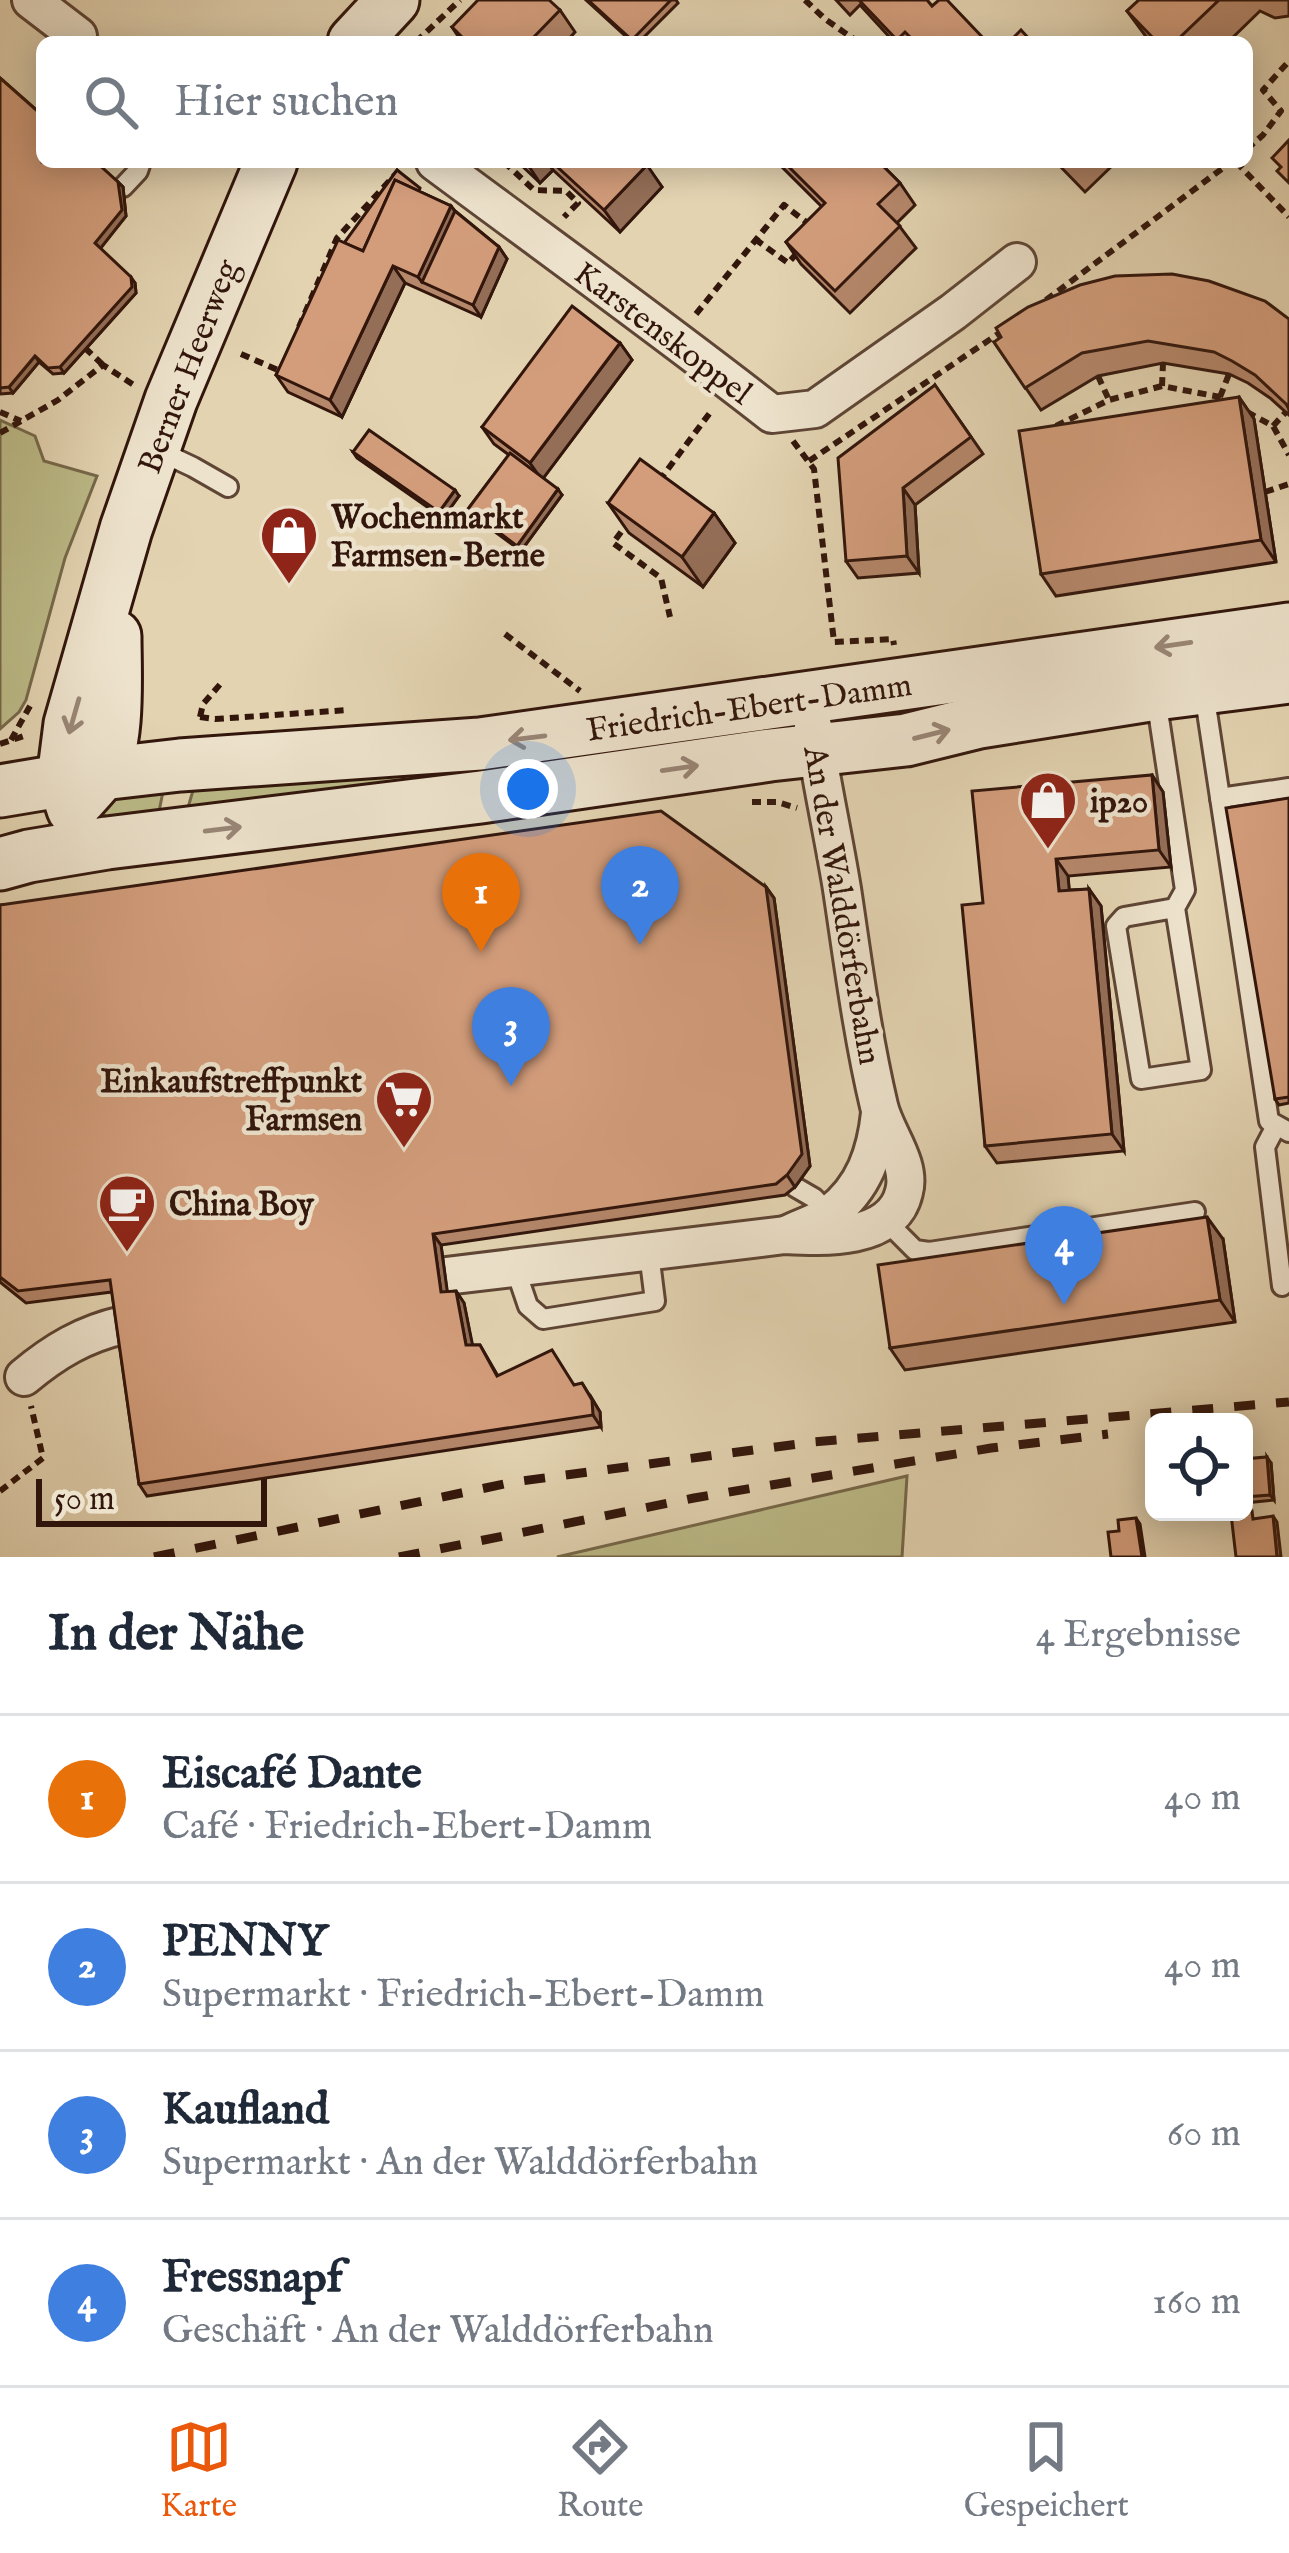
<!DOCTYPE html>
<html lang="de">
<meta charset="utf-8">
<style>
:root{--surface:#fff;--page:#f2f2f3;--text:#1f2937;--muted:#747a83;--line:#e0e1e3;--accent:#ea580c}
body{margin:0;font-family:"IM FELL English",serif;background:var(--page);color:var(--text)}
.controls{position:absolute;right:36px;bottom:36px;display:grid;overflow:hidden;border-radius:18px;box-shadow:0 6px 30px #0003}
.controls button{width:108px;height:108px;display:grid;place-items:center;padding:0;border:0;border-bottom:3px solid var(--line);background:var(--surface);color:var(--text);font:60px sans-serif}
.scale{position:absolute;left:36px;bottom:30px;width:231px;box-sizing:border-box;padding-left:12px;border:6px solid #32160c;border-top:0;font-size:33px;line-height:42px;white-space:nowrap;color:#32160c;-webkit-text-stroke:9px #ede2cc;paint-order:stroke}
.you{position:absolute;left:528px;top:789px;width:42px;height:42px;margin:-30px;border:9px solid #fff;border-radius:50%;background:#1a73e8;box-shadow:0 0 0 18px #1a73e833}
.badge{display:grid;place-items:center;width:78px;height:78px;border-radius:50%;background:var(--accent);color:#fff;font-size:39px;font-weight:700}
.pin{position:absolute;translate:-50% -99px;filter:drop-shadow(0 3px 6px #0008)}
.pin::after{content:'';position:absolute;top:63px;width:42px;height:36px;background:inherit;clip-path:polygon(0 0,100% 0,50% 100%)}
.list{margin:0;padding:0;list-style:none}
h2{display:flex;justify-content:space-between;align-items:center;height:156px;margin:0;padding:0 48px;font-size:51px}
h2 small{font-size:39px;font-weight:400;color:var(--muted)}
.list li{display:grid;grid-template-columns:78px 1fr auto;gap:36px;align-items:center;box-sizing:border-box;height:168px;padding:0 48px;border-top:3px solid var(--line)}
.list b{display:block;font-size:45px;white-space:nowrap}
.list p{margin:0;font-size:39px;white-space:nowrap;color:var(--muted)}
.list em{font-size:39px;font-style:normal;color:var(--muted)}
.icon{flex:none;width:66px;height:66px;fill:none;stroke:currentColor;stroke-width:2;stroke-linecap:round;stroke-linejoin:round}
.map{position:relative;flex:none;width:1289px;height:1557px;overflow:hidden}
.search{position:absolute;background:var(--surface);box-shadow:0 6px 30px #0003;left:36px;right:36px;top:36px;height:132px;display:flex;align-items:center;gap:30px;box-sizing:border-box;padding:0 42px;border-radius:18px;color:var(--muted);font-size:45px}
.sheet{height:828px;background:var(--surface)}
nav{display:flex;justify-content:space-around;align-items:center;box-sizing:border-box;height:168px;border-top:3px solid var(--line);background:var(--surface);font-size:33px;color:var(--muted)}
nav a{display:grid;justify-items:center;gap:6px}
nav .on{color:var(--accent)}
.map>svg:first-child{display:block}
.green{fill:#bbba87;stroke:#76684a;stroke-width:3}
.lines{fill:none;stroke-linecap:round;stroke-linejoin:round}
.lane-casing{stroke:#5e4535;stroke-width:24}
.street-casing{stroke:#5e4535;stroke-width:42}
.secondary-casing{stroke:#32160c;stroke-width:57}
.path{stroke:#32160c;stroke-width:6;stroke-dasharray:9 6;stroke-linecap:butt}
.lane{stroke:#ede2cc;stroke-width:18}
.street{stroke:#ede2cc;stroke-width:36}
.secondary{stroke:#ede2cc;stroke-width:51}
.rail{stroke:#32160c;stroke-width:9;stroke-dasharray:21 21;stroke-linecap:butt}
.wall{fill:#b5876b;stroke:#32160c;stroke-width:3}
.shaded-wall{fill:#946e57;stroke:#32160c;stroke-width:3}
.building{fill:#d39d7c;stroke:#32160c;stroke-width:3}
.oneway{stroke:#998676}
.labels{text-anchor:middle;stroke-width:9;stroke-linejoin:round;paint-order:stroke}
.street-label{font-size:33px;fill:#32160c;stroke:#ede2cc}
.poi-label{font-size:33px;font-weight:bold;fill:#32160c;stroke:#ede2cc;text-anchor:start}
</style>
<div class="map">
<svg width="1289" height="1557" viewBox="0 0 1289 1557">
<rect width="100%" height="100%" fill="#e3d3b1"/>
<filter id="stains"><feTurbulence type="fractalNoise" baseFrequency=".00167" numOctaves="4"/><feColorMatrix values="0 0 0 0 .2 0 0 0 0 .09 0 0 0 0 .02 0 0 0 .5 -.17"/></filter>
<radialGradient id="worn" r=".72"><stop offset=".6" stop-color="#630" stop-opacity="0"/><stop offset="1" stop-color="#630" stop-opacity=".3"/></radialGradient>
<!-- green -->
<g class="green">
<path d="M0 420 35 436 44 461 97 476 65 558 26 700 19 712 0 729Z"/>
<path d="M746 723 748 744 185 818 196 780Z"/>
<path d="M165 782 157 821 113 822 91 805Z"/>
<path d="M907 1476 902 1557H557Z"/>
</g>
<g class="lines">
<defs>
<g id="lane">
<path d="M123 187 138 171 141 162"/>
<path d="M157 450 193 467 228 487"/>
<path d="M1204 692 1269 1121 1289 1132"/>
<path d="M1156 698 1185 890 1175 908 1124 917 1116 926 1141 1079 1201 1070 1175 908"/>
<path d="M1220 798 1289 788"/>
<path d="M1276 1126 1265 1147 1282 1286"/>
<path d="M795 1187 814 1198 830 1215"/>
<path d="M885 1220 915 1250 929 1252 1195 1212"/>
<path d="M515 1268 528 1306 543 1319 655 1301 649 1253"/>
</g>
<g id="street">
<path d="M31 0 78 36"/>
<path d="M435 162C548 246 662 328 772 414L815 409 953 312 1017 262"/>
<path d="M788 1234C802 1227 820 1222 831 1213 864 1188 876 1152 880 1113"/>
<path d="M446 1276 785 1235C822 1237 893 1241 904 1192 912 1163 885 1133 879 1106 862 1034 853 962 842 889 833 834 821 781 813 726"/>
<path d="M24 1377C55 1351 84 1334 123 1325"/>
</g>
<g id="secondary">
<path d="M354 42 393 0"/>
<path d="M0 791 102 774 180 765 480 744 1289 629"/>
<path d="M80 799C86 792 93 785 99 777 120 746 115 673 115 636"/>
<path d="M73 809 63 779 70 724 126 529 171 400 271 162"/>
<path d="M0 864 29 856 107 843 481 797 770 755 906 740 979 722 1156 694 1289 677"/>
</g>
</defs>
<!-- lane casing -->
<use href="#lane" class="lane-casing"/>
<!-- street casing -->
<use href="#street" class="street-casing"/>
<!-- secondary casing -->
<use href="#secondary" class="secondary-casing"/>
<!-- path -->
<g class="path">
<path d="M805 0 825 19 858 42"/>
<path d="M416 42 460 0"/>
<path d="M1247 149 1263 135 1281 111 1263 90 1289 61"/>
<path d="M504 162 534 190 566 191 578 203 564 217"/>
<path d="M1236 162 1289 217"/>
<path d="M755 239 788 263 798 252"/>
<path d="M1046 300 1231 162"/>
<path d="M696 314 784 205 810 225"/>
<path d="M299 327 337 238 404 165"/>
<path d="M85 348 103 365"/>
<path d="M241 354 280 371 282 367"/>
<path d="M1098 376 1109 400"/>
<path d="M1162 386 1163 363"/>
<path d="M1220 397 1229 374"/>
<path d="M0 412 21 421"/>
<path d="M1247 412 1273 426 1289 455"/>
<path d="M1056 426 1109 400 1162 386 1220 397 1230 402"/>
<path d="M1273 426 1286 412"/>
<path d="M0 433 58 400 103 365 137 387"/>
<path d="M793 441 814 469 834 642 893 639 894 645"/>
<path d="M809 461 1001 332"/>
<path d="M659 481 712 410"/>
<path d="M1265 492 1289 484"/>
<path d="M630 520 613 543 661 578 670 617"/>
<path d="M505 634 580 691"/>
<path d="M200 717 215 719 348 710"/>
<path d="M200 717 203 704 223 681"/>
<path d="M11 740 30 706"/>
<path d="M0 744 27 735"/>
<path d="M752 802H777L797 808"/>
<path d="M0 1491 43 1458 31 1406"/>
</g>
<!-- lane -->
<use href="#lane" class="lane"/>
<!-- street -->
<use href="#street" class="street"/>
<!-- secondary -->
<use href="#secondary" class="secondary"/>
<!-- rail -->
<g class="rail">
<path d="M154 1557 514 1482 813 1442 1289 1402"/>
<path d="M399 1557 694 1498 991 1448 1108 1434"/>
</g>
</g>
<!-- wall -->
<g class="wall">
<path d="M586 0H676L678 3 639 42H632Z"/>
<path d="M836 0H927L932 6 987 42H894L860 5 850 15Z"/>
<path d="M1139 0H1289V16L1275 18 1260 11 1228 42H1150L1127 11Z"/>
<path d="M560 10 575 32 566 42H462L452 27Z"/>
<path d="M0 78 118 182 123 187 126 216 100 248 135 283 136 293 64 373 53 374 39 362 13 393 0 394Z"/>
<path d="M518 162H644L662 187 620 232 553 170 540 183Z"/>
<path d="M777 162H879L900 183 915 205 897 223 916 248 850 313 801 264 786 242 822 207Z"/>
<path d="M1056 162H1116L1085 192Z"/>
<path d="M423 193 451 206 455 211 499 247 507 259 481 317 405 283 342 417 288 392 276 375 344 243Z"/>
<path d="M1289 319V415L1270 398 1248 383 1229 374 1163 363 1098 376 1041 410 994 342Z"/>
<path d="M620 343 632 360 543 478 562 495 521 551 472 515 468 509 509 455 494 444 482 427Z"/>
<path d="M935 385 983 454 915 505 919 573 858 578 846 561Z"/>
<path d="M1239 397 1254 419 1276 562 1056 596 1041 574Z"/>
<path d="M353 452 459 496 443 518 357 458Z"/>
<path d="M608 503 714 513 735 543 703 587 629 533Z"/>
<path d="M1152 775 1163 792 1171 867 1068 876 1069 890 1089 889 1101 906 1124 1151 997 1163 985 1146 983 903Z"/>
<path d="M1289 798V1103L1279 1105 1275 1099Z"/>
<path d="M766 887 774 898 810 1166 795 1187 785 1195 441 1245 447 1292 456 1291 464 1303 472 1345H480L498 1376 575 1385 590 1395 600 1412 601 1427 147 1496 139 1484 112 1292 26 1303 0 1282V905Z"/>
<path d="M1223 1239 1235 1322 905 1370 890 1348Z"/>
<path d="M1244 1459 1271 1463 1274 1500 1244 1503Z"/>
</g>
<!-- shaded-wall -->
<g class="shaded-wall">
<path d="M526 162H547L553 170 540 183Z"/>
<path d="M647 165 662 187 620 232 604 210Z"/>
<path d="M118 182 123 187 126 216 100 249 95 243Z"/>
<path d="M451 206 463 223 422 282 418 277Z"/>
<path d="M499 247 507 259 481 317 473 305Z"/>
<path d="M393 266 405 283 342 417 330 400Z"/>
<path d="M131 277 135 283 136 293 64 373 60 367Z"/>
<path d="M620 343 632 360 542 480 530 463Z"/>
<path d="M35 356 39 362 13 393 9 387Z"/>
<path d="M1239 397 1254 419 1276 562 1261 540Z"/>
<path d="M903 488 915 505 919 573 907 556Z"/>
<path d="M558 489 562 495 521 551 517 546Z"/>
<path d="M455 490 459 496 443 518 439 512Z"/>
<path d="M714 513 735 543 703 587 682 557Z"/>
<path d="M1152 775 1163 792 1171 867 1159 850Z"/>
<path d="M1056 859 1068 876 1071 908 1059 891Z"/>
<path d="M766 887 774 898 810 1166 795 1187 787 1175Z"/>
<path d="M1089 889 1101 906 1124 1151 1112 1134Z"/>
<path d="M1207 1217 1223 1239 1235 1322 1220 1300Z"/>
<path d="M433 1234 441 1245 449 1304 441 1292Z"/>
<path d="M456 1291 464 1303 475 1357 466 1345Z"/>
<path d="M582 1383 600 1412 601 1427 593 1415Z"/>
<path d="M1267 1457 1271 1463 1274 1500 1270 1495Z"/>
<path d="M1273 1516 1277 1522 1281 1557H1277Z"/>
<path d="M1136 1518 1140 1524 1145 1557H1142Z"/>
</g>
<!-- building -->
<g class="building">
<path d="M478 0H549L560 10 529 42H467L452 27Z"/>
<path d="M588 0H671L632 40Z"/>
<path d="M859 0H927L932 6 939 0H947L987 42H915L905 32 897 40Z"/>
<path d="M1139 0H1219L1175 42H1157L1127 11Z"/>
<path d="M1021 30 1032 42H1009Z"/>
<path d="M0 78 42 115V162H96L118 182 122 210 95 243 131 277 132 287 60 367 48 368 35 356 9 387 0 388Z"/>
<path d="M1289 140V183L1277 171 1281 167 1272 158Z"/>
<path d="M552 162H644L647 165 604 210Z"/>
<path d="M784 162H879L900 183 878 204 900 226 835 291 786 242 825 203Z"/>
<path d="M397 170 420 188 419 191 395 180 363 251 344 243Z"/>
<path d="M395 180 451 206 418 277 393 266 330 400 276 375 338 240 363 251Z"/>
<path d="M455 211 499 247 473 305 422 282Z"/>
<path d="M1172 274 1209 281 1265 301 1289 319V409L1286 404 1255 375 1232 361 1214 352 1148 341 1082 353 1025 388 994 342 1001 337 996 328 1028 307 1080 285 1115 276Z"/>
<path d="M572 306 620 343 530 463 482 427Z"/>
<path d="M935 385 971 437 903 488 907 556 846 561 838 458Z"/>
<path d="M1239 397 1261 540 1041 574 1019 431Z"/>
<path d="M369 430 455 490 439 512 353 452Z"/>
<path d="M510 453 558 489 517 546 468 509Z"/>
<path d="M640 459 714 513 682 557 608 503Z"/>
<path d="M1152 775 1159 850 1056 859 1059 891 1089 889 1112 1134 985 1146 962 905 983 903 972 791Z"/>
<path d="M1289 798V1097L1275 1099 1226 808Z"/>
<path d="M661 811 766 887 802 1154 787 1175 776 1184 433 1234 441 1292 456 1291 466 1345H480L497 1376 552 1350 574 1385 582 1383 592 1400 593 1415 139 1484 110 1280 18 1291 0 1277V905Z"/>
<path d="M1207 1217 1220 1300 890 1348 878 1265Z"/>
<path d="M1267 1457 1270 1495 1244 1497V1459Z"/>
<path d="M1252 1511 1253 1519 1273 1516 1277 1557H1236L1231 1514Z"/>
<path d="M1136 1518 1142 1557H1111L1108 1532 1119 1531 1118 1520Z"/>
</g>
<!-- one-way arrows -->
<defs><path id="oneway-shaft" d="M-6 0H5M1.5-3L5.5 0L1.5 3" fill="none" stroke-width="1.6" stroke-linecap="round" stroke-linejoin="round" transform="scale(3)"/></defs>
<g class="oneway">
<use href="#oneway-shaft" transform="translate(1173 645) rotate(172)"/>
<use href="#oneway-shaft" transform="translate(74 716) rotate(106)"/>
<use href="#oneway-shaft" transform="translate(932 734) rotate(-14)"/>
<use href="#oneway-shaft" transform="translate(527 738) rotate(173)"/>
<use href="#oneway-shaft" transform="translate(680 768) rotate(-8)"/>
<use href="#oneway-shaft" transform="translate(223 829) rotate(-7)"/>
</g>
<!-- icons -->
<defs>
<symbol id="shop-pin" viewBox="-11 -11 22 30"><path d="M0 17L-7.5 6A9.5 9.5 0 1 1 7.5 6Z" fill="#8f2418" stroke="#ede2cc"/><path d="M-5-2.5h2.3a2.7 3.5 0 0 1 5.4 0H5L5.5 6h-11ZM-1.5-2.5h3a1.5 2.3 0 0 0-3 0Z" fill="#fff"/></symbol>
<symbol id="supermarket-pin" viewBox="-11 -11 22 30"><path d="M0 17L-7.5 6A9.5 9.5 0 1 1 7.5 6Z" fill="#8f2418" stroke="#ede2cc"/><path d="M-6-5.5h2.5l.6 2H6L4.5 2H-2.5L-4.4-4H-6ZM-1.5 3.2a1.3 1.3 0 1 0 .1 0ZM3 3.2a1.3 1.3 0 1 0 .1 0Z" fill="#fff"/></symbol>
<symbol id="cafe-pin" viewBox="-11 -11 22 30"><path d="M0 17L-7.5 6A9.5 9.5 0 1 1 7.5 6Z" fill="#8f2418" stroke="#ede2cc"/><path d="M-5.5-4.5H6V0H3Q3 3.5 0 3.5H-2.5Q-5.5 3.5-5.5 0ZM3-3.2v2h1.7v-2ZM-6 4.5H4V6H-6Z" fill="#fff"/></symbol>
</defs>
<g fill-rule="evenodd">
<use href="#shop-pin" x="256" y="502" width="66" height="90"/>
<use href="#shop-pin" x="1015" y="767" width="66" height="90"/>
<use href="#supermarket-pin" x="371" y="1066" width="66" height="90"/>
<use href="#cafe-pin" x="94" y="1170" width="66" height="90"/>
</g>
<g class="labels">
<!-- street labels -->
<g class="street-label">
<text transform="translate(664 332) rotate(37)" y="12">Karstenskoppel</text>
<text transform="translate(187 366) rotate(-69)" y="12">Berner Heerweg</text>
<text transform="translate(749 706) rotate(-8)" y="12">Friedrich-Ebert-Damm</text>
<text transform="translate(844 905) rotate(80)" y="12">An der Walddörferbahn</text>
</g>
<!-- poi labels -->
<g class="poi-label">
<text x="331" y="528">Wochenmarkt<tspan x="331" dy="38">Farmsen-Berne</tspan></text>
<text x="1090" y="812">ip20</text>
<text x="362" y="1092" text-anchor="end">Einkaufstreffpunkt<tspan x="362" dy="38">Farmsen</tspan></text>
<text x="169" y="1215">China Boy</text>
</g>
</g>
<rect width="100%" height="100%" filter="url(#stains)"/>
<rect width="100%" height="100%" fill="url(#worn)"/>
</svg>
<div class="controls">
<button><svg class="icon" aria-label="locate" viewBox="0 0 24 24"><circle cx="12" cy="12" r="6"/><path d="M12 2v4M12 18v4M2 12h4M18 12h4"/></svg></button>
</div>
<div class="scale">50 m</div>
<div class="you"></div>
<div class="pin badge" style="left:481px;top:952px;background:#e8710a">1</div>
<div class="pin badge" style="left:640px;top:945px;background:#3f7fe0">2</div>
<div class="pin badge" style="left:511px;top:1086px;background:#3f7fe0">3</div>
<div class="pin badge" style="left:1064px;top:1305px;background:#3f7fe0">4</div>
<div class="search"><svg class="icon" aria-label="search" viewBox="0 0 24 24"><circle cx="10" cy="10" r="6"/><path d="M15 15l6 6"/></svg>Hier suchen</div>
</div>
<section class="sheet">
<h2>In der Nähe<small>4 Ergebnisse</small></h2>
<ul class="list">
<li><span class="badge" style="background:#e8710a">1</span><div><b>Eiscafé Dante</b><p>Café · Friedrich-Ebert-Damm</p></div><em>40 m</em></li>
<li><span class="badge" style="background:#3f7fe0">2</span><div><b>PENNY</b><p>Supermarkt · Friedrich-Ebert-Damm</p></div><em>40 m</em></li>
<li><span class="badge" style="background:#3f7fe0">3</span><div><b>Kaufland</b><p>Supermarkt · An der Walddörferbahn</p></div><em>60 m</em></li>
<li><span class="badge" style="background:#3f7fe0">4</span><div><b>Fressnapf</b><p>Geschäft · An der Walddörferbahn</p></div><em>160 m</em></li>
</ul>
</section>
<nav>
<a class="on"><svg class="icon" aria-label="map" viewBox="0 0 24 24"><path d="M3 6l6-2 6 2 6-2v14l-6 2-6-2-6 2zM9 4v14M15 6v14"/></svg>Karte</a>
<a><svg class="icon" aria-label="directions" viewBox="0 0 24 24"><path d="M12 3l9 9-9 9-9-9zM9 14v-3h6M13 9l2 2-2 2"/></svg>Route</a>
<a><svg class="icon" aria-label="saved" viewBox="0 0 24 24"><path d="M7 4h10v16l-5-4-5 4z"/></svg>Gespeichert</a>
</nav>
